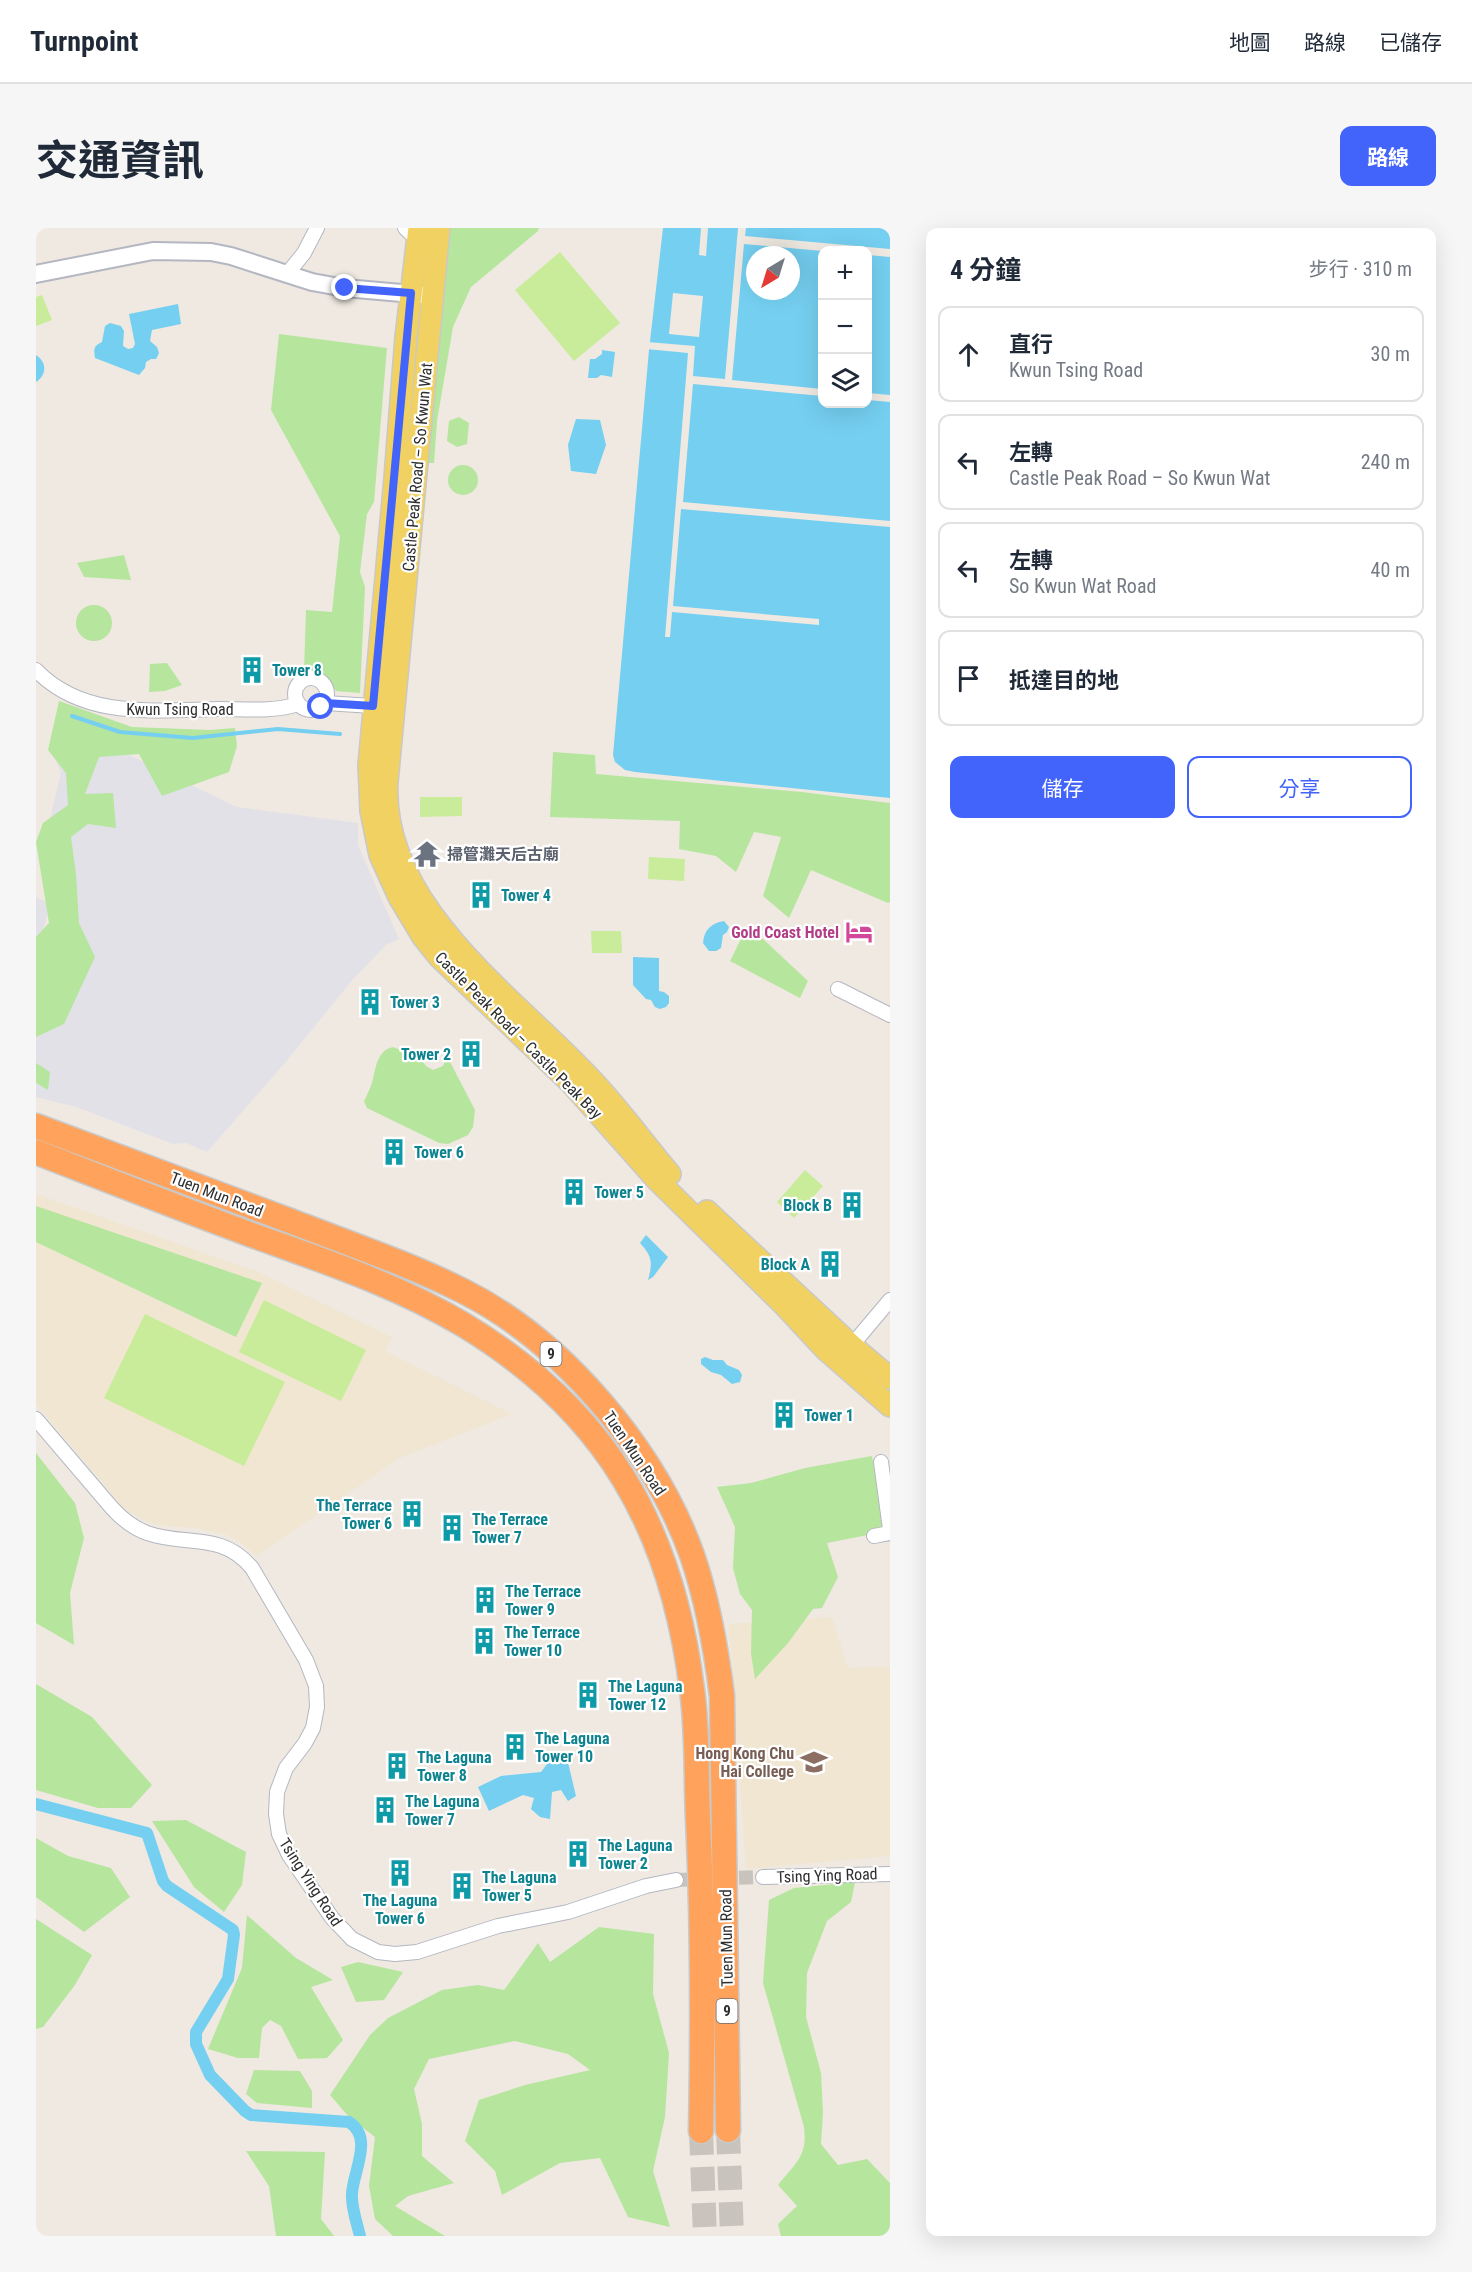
<!DOCTYPE html>
<html lang="zh-TW">
<meta charset="utf-8">
<style>
:root{--surface:#fff;--page:#f6f6f7;--text:#1f2937;--muted:#747a83;--line:#e0e1e3;--accent:#4264fb}
body{margin:0;font-family:"Roboto Condensed","Noto Sans TC",sans-serif;background:var(--page);color:var(--text)}
.controls{position:absolute;right:18px;top:18px;display:grid;overflow:hidden;border-radius:12px;box-shadow:0 6px 24px #0002}
.controls button{width:54px;height:54px;display:grid;place-items:center;padding:0;border:0;border-bottom:2px solid var(--line);background:var(--surface);color:var(--text);font:30px sans-serif}
.compass{position:absolute;left:710px;top:18px;width:54px;height:54px;border-radius:50%;background:var(--surface);box-shadow:0 6px 24px #0002;rotate:218deg}
.stop{position:absolute;width:18px;height:18px;margin:-14px;border:4px solid #4264fb;border-radius:50%;background:#fff}
.stop.end{background:#4264fb;border-color:#fff;box-shadow:0 2px 6px #0008}
.list{margin:0;padding:0;list-style:none}
h2{display:flex;justify-content:space-between;align-items:center;height:78px;margin:0;padding:0 24px;font-size:26px}
h2 small{font-size:20px;font-weight:400;color:var(--muted)}
.list li{display:grid;grid-template-columns:39px 1fr auto;gap:18px;align-items:center;box-sizing:border-box;height:96px;margin:0 12px 12px;padding:0 12px;border:2px solid var(--line);border-radius:12px}
.list b{display:block;font-size:22px;white-space:nowrap}
.list p{margin:0;font-size:20px;white-space:nowrap;color:var(--muted)}
.list em{font-size:20px;font-style:normal;color:var(--muted)}
.actions{display:flex;gap:12px;padding:18px 24px}
.actions a{flex:1;padding:14px 0;border:2px solid var(--accent);border-radius:12px;text-align:center;font-size:21px;color:var(--accent)}
.actions .main{background:var(--accent);color:#fff}
.icon{flex:none;width:33px;height:33px;fill:none;stroke:currentColor;stroke-width:2;stroke-linecap:round;stroke-linejoin:round}
.map{position:relative;flex:none;width:854px;height:2008px;overflow:hidden;border-radius:12px}
header{display:flex;align-items:center;gap:36px;box-sizing:border-box;height:84px;padding:0 30px;background:var(--surface);border-bottom:2px solid var(--line)}
header strong{font-size:28px}
nav{display:flex;gap:33px;margin-inline-start:auto;font-size:21px}
.intro{display:flex;align-items:center;justify-content:space-between;box-sizing:border-box;height:144px;padding:0 36px}
h1{margin:0;font-size:42px}
.button{padding:15px 27px;border-radius:12px;background:var(--accent);color:#fff;font-size:21px;font-weight:700}
main{display:flex;gap:36px;padding:0 36px}
aside{flex:1;background:var(--surface);border-radius:12px;box-shadow:0 6px 24px #0002}
.map>svg:first-child{display:block}
.industrial{fill:#e3e1e8}
.education{fill:#f0e6d1}
.green{fill:#b6e59e}
.pitch{fill:#c9ec9a}
.water{fill:#75cff0;fill-rule:evenodd}
.pier{fill:#efe9e1}
.lines{fill:none;stroke-linecap:round;stroke-linejoin:round}
.stream{stroke:#75cff0;stroke-width:4}
.canal{stroke:#75cff0;stroke-width:12}
.minor-tunnel{stroke:#c8c4bd;stroke-width:14;stroke-dasharray:14 7;stroke-linecap:butt}
.motorway-tunnel{stroke:#c8c4bd;stroke-width:24;stroke-dasharray:24 12;stroke-linecap:butt}
.minor-casing{stroke:#b4b7c1;stroke-width:16}
.tertiary-casing{stroke:#b4b7c1;stroke-width:20}
.primary-casing{stroke:#c9c9c9;stroke-width:24}
.motorway-casing{stroke:#c9c9c9;stroke-width:27}
.minor{stroke:#fff;stroke-width:14}
.tertiary{stroke:#fff;stroke-width:16}
.primary{stroke:#f2d163;stroke-width:21}
.motorway{stroke:#ffa35c;stroke-width:24}
.route{stroke:#4264fb;stroke-width:8}
.labels{text-anchor:middle;stroke-width:4.5;stroke-linejoin:round;paint-order:stroke}
.shield{fill:#fff;stroke:#6d6d6d;stroke-width:1.5}
.shield-label{font-size:15px;font-weight:bold;fill:#2e2e2e}
.street-label{font-size:16px;fill:#2e2e2e;stroke:#fff}
.culture-label{font-size:16px;font-weight:bold;fill:#0d838f;stroke:#fff;text-anchor:start}
.worship-label{font-size:16px;font-weight:bold;fill:#5b616d;stroke:#fff;text-anchor:start}
.hotel-label{font-size:16px;font-weight:bold;fill:#b23c85;stroke:#fff;text-anchor:end}
.education-label{font-size:16px;font-weight:bold;fill:#785e54;stroke:#fff;text-anchor:end}
</style>
<header>
<strong>Turnpoint</strong>
<nav><a>地圖</a><a>路線</a><a>已儲存</a></nav>
</header>
<div class="intro"><h1>交通資訊</h1><a class="button">路線</a></div>
<main>
<div class="map">
<svg width="854" height="2008" viewBox="0 0 854 2008">
<rect width="100%" height="100%" fill="#efe9e1"/>
<!-- industrial -->
<g class="industrial">
<path d="M16 524 91 526 201 579 322 595V617L363 711 350 717 318 750 248 836 171 924 150 915 137 916 40 879 0 869V786L37 681 6 625 25 544Z"/>
<path d="M0 669 14 676 0 729Z"/>
</g>
<!-- education -->
<g class="education">
<path d="M0 966 222 1044 356 1109 349 1123 476 1186 364 1230 220 1328 206 1315 189 1306 158 1300 127 1298 108 1293 87 1279 0 1176Z"/>
<path d="M796 1389 812 1440 854 1438V1628L710 1641 693 1396Z"/>
</g>
<!-- green -->
<g class="green">
<path d="M407 0H503L502 3 435 59 417 99 401 193 398 235H388Z"/>
<path d="M243 106 351 120 338 274 331 286 324 344 329 359 324 465 300 463C289 446 289 442 268 443L270 382 296 384 304 308 235 182Z"/>
<path d="M423 189 433 195 431 216 421 219 411 213 413 193Z"/>
<circle cx="427" cy="252" r="15"/>
<path d="M88 327 95 352 48 349 41 335Z"/>
<circle cx="58" cy="395" r="18"/>
<path d="M131 435 146 457 129 463 113 464 114 436Z"/>
<path d="M23 473 96 499 174 502 199 500 201 518 193 544 126 568 103 526 63 529 49 566 77 565 80 600 52 596 35 609 40 646 43 695 59 729 28 796 0 809V709L13 695 0 614 7 595 32 577 30 545 12 522Z"/>
<path d="M517 524 559 527 560 546 766 564 854 575V674L852 675 775 642 753 690 727 668 745 609 718 604 700 644 680 628 643 621 644 593 514 589Z"/>
<path d="M712 697 772 753 764 770 694 733Z"/>
<path d="M357 819 383 829 390 838 397 842 407 838 411 828 439 882 437 899 432 907 412 916 403 915 331 880 328 873C331 867 334 861 336 855 340 841 340 823 357 819Z"/>
<path d="M0 835 14 844 12 862 0 855Z"/>
<path d="M0 978 226 1055 200 1109 0 1014Z"/>
<path d="M0 1225 39 1275 48 1310 34 1365 38 1417 0 1395Z"/>
<path d="M836 1228 847 1298 832 1307 791 1315 802 1349 786 1380 777 1381 752 1415 719 1451 715 1425 716 1382 704 1366 697 1340 699 1299 681 1259 715 1255 769 1240Z"/>
<path d="M0 1456 56 1489 116 1557 95 1580H62L0 1562Z"/>
<path d="M150 1592 210 1624 206 1657 188 1684 158 1659 116 1593Z"/>
<path d="M0 1610 32 1628 75 1640 94 1669 48 1704 0 1669Z"/>
<path d="M819 1654 815 1674 791 1693 771 1745 770 1789 785 1845 787 1885 785 1916 802 1937 831 1931 854 1955V2008H745L742 1996 761 1978 742 1957C759 1936 772 1928 768 1899L727 1755 733 1672 758 1660Z"/>
<path d="M211 1687 260 1730 297 1752 275 1759 307 1812 291 1830 262 1831 245 1798 234 1792 226 1800 223 1830H202L172 1821 206 1740Z"/>
<path d="M0 1691 56 1727 39 1757 7 1799 0 1801Z"/>
<path d="M563 1699 618 1706 617 1766 633 1825 629 1889 617 1943 634 1999 592 1989 564 1930 524 1935 466 1967 459 1943 429 1913 443 1872 489 1857 554 1842 532 1826 479 1813 393 1831 378 1861 386 1896V1928L418 1955 372 1968 359 1978 409 2008H357L339 1991 333 1958 339 1909 313 1889 294 1867 334 1807 352 1790 406 1762 442 1757 468 1762 502 1715 514 1734Z"/>
<path d="M322 1734 367 1744 348 1772 320 1774 305 1739Z"/>
<path d="M218 1842 264 1843 276 1863V1880L221 1875 210 1866Z"/>
<path d="M210 1923 289 1924 285 1991 298 2008H240L233 1958Z"/>
</g>
<!-- pitch -->
<g class="pitch">
<path d="M524 24 584 95 538 133 479 62Z"/>
<path d="M6 67 16 92 0 98V69Z"/>
<path d="M384 569H426V588L384 589Z"/>
<path d="M613 629 649 631 648 653 612 651Z"/>
<path d="M555 703H585L586 725H556Z"/>
<path d="M769 942 787 958 758 990 741 974Z"/>
<path d="M228 1072 330 1122 305 1173 203 1124Z"/>
<path d="M109 1086 249 1154 208 1238 68 1170Z"/>
</g>
<!-- water -->
<g class="water">
<path d="M627 0H854V570L599 544 589 542 579 534 577 527 613 122ZM786 22H832V176H786ZM719 27H755V63H719Z"/>
<path d="M142 76 145 96 116 102 114 113 121 119 123 125 120 131H115L110 134 109 140 103 147 59 130C58 121 57 118 66 114L69 98 74 95 85 98 88 103 87 118 92 121 97 120 99 116 93 86Z"/>
<path d="M566 122 579 124 576 149 565 147 561 150H552L554 131H559L566 126Z"/>
<path d="M0 127C11 134 11 147 0 154Z"/>
<path d="M540 191 564 192 570 217 560 246 535 243 532 217Z"/>
<path d="M688 693 693 699 691 704 687 707 685 720 680 723H673L667 715C668 702 675 695 688 693Z"/>
<path d="M597 729 623 730V763L628 764 633 768V775L630 779 624 781 619 779 615 772 610 771 597 757Z"/>
<path d="M610 1007 632 1029 617 1049 612 1052C617 1034 616 1028 604 1015Z"/>
<path d="M669 1129 677 1132H687L691 1137 703 1142 706 1147 704 1154 696 1156 685 1147 675 1144 665 1136V1131Z"/>
<path d="M530 1526 540 1568 532 1573 525 1562 516 1564 514 1591 504 1589 495 1581 498 1570 487 1567 453 1583 442 1559 465 1548 505 1544 514 1532Z"/>
</g>
<!-- pier -->
<g class="pier">
<path d="M665 0H672L670 28 663 27Z"/>
<path d="M702 0H710L709 8 854 21V29L832 27V22L786 23 708 16 696 152 786 161V168L657 156 647 274 854 293V299L645 281 637 378 783 391V397L636 384 634 409H629L652 125 610 121 611 114 659 118 657 148 689 151Z"/>
<path d="M637 65 667 68 663 109 633 106Z"/>
<path d="M832 165 854 167V174L832 172Z"/>
</g>
<g class="lines">
<!-- stream -->
<path class="stream" d="M36 488 84 504 157 510 242 501 304 506"/>
<!-- canal -->
<path class="canal" d="M0 1576 111 1605 127 1653 131 1658 197 1702 198 1707 192 1751 160 1804V1816L174 1847 209 1883 215 1887 313 1894C338 1910 317 1943 316 1966 315 1979 321 1995 324 2008"/>
<!-- minor-tunnel -->
<path class="minor-tunnel" d="M640 1652 727 1649"/>
<!-- motorway-tunnel -->
<g class="motorway-tunnel">
<path d="M692 1902 696 2008"/>
<path d="M665 1903 669 2008"/>
</g>
<defs>
<g id="minor">
<path d="M369 0 382 12"/>
<path d="M251 46 268 25 281 0"/>
<path d="M0 442C48 492 121 482 184 481 209 481 238 484 262 476"/>
<circle cx="275" cy="466" r="16"/>
<path d="M289 475 337 478"/>
<path d="M802 761 854 787"/>
<path d="M811 1123 854 1072"/>
<path d="M0 1191 76 1280C86 1291 97 1300 111 1305 150 1319 185 1303 216 1340L270 1432 280 1458 281 1479 277 1500 269 1515 250 1540 241 1564 240 1586 243 1606 253 1627 296 1690 316 1711 342 1724 359 1726 381 1724 462 1698 532 1684 610 1658 640 1652"/>
<path d="M845 1234 854 1301"/>
<path d="M838 1308 854 1305"/>
<path d="M727 1649 854 1646"/>
</g>
<path id="tertiary" d="M0 46 117 23 175 24 195 28 276 54 309 60 388 67"/>
<g id="primary">
<path d="M383 0 370 109 359 250 333 537 335 583 344 627 363 669 387 709 403 729 535 855 621 952 749 1078 790 1122 854 1178"/>
<path d="M403 0 351 554C344 676 474 766 549 845 580 876 605 912 634 946"/>
<path d="M671 983 815 1117 854 1150"/>
</g>
<g id="motorway">
<path d="M0 898C86 930 172 962 257 994 314 1016 373 1036 427 1063 527 1113 619 1223 656 1327 672 1373 680 1420 686 1468L692 1902"/>
<path d="M0 924C72 952 143 980 216 1007 288 1033 361 1057 428 1097 570 1183 636 1299 656 1462 662 1504 660 1548 662 1591 667 1695 667 1799 665 1903"/>
</g>
</defs>
<!-- minor casing -->
<use href="#minor" class="minor-casing"/>
<!-- tertiary casing -->
<use href="#tertiary" class="tertiary-casing"/>
<!-- primary casing -->
<use href="#primary" class="primary-casing"/>
<!-- motorway casing -->
<use href="#motorway" class="motorway-casing"/>
<!-- minor -->
<use href="#minor" class="minor"/>
<!-- tertiary -->
<use href="#tertiary" class="tertiary"/>
<!-- primary -->
<use href="#primary" class="primary"/>
<!-- motorway -->
<use href="#motorway" class="motorway"/>
</g>
<g class="lines">
<!-- route -->
<path class="route" d="M285 479 289 475 337 478 375 65 309 60"/>
</g>
<!-- icons -->
<defs>
<symbol id="building-bare" viewBox="-9 -9 18 18"><path d="M-4-6H4V6H1V3H-1V6H-4ZM-2.5-4.3h1.7v1.8h-1.7ZM.8-4.3h1.7v1.8H.8ZM-2.5-1h1.7V.8h-1.7ZM.8-1h1.7V.8H.8Z" fill="#0f9aa8" stroke="#fff" stroke-width="2.5" paint-order="stroke"/></symbol>
<symbol id="temple-bare" viewBox="-9 -9 18 18"><path d="M0-6L5-2H3V0L6.5 2.5H4V6H1.5V3h-3V6H-4V2.5H-6.5L-3 0V-2H-5Z" fill="#6b7280" stroke="#fff" stroke-width="2.5" paint-order="stroke"/></symbol>
<symbol id="hotel-bare" viewBox="-9 -9 18 18"><path d="M-6-4.5h1.5V1H6V5H4.5V3h-9V5H-6ZM-4 0a1.8 1.8 0 1 1 3.6 0ZM.5 0V-2.5h3Q6-2.5 6 0Z" fill="#d1479c" stroke="#fff" stroke-width="2.5" paint-order="stroke"/></symbol>
<symbol id="university-bare" viewBox="-9 -9 18 18"><path d="M0-5L7-2L0 1L-7-2ZM-4 1L0 2.5L4 1V4Q0 6-4 4Z" fill="#8d6e63" stroke="#fff" stroke-width="2.5" paint-order="stroke"/></symbol>
</defs>
<g fill-rule="evenodd">
<use href="#building-bare" x="197" y="423" width="38" height="38"/>
<use href="#temple-bare" x="372" y="607" width="38" height="38"/>
<use href="#building-bare" x="426" y="648" width="38" height="38"/>
<use href="#hotel-bare" x="804" y="685" width="38" height="38"/>
<use href="#building-bare" x="315" y="755" width="38" height="38"/>
<use href="#building-bare" x="416" y="807" width="38" height="38"/>
<use href="#building-bare" x="339" y="905" width="38" height="38"/>
<use href="#building-bare" x="519" y="945" width="38" height="38"/>
<use href="#building-bare" x="797" y="958" width="38" height="38"/>
<use href="#building-bare" x="775" y="1017" width="38" height="38"/>
<use href="#building-bare" x="729" y="1168" width="38" height="38"/>
<use href="#building-bare" x="357" y="1267" width="38" height="38"/>
<use href="#building-bare" x="397" y="1281" width="38" height="38"/>
<use href="#building-bare" x="430" y="1353" width="38" height="38"/>
<use href="#building-bare" x="429" y="1394" width="38" height="38"/>
<use href="#building-bare" x="533" y="1448" width="38" height="38"/>
<use href="#building-bare" x="460" y="1500" width="38" height="38"/>
<use href="#university-bare" x="759" y="1515" width="38" height="38"/>
<use href="#building-bare" x="342" y="1519" width="38" height="38"/>
<use href="#building-bare" x="330" y="1563" width="38" height="38"/>
<use href="#building-bare" x="523" y="1607" width="38" height="38"/>
<use href="#building-bare" x="345" y="1626" width="38" height="38"/>
<use href="#building-bare" x="407" y="1639" width="38" height="38"/>
</g>
<g class="labels">
<!-- shield labels -->
<g class="shield">
<rect x="504.5" y="1114" width="21" height="24" rx="4.5"/>
<rect x="680.5" y="1771" width="21" height="24" rx="4.5"/>
</g>
<g class="shield-label">
<text x="515" y="1131">9</text>
<text x="691" y="1788">9</text>
</g>
<!-- street labels -->
<g class="street-label">
<text transform="translate(381 239) rotate(-85)" y="6">Castle Peak Road – So Kwun Wat</text>
<text x="144" y="487">Kwun Tsing Road</text>
<text transform="translate(483 807) rotate(45)" y="6">Castle Peak Road – Castle Peak Bay</text>
<text transform="translate(181 966) rotate(21)" y="6">Tuen Mun Road</text>
<text transform="translate(599 1225) rotate(56)" y="6">Tuen Mun Road</text>
<text transform="translate(791 1647) rotate(-2)" y="6">Tsing Ying Road</text>
<text transform="translate(275 1654) rotate(57)" y="6">Tsing Ying Road</text>
<text transform="translate(690 1710) rotate(-91)" y="6">Tuen Mun Road</text>
</g>
<!-- culture labels -->
<g class="culture-label">
<text x="236" y="448">Tower 8</text>
<text x="465" y="673">Tower 4</text>
<text x="354" y="780">Tower 3</text>
<text x="415" y="832" text-anchor="end">Tower 2</text>
<text x="378" y="930">Tower 6</text>
<text x="558" y="970">Tower 5</text>
<text x="796" y="983" text-anchor="end">Block B</text>
<text x="774" y="1042" text-anchor="end">Block A</text>
<text x="768" y="1193">Tower 1</text>
<text x="356" y="1283" text-anchor="end">The Terrace<tspan x="356" dy="18">Tower 6</tspan></text>
<text x="436" y="1297">The Terrace<tspan x="436" dy="18">Tower 7</tspan></text>
<text x="469" y="1369">The Terrace<tspan x="469" dy="18">Tower 9</tspan></text>
<text x="468" y="1410">The Terrace<tspan x="468" dy="18">Tower 10</tspan></text>
<text x="572" y="1464">The Laguna<tspan x="572" dy="18">Tower 12</tspan></text>
<text x="499" y="1516">The Laguna<tspan x="499" dy="18">Tower 10</tspan></text>
<text x="381" y="1535">The Laguna<tspan x="381" dy="18">Tower 8</tspan></text>
<text x="369" y="1579">The Laguna<tspan x="369" dy="18">Tower 7</tspan></text>
<text x="562" y="1623">The Laguna<tspan x="562" dy="18">Tower 2</tspan></text>
<text x="446" y="1655">The Laguna<tspan x="446" dy="18">Tower 5</tspan></text>
<text x="364" y="1678" text-anchor="middle">The Laguna<tspan x="364" dy="18">Tower 6</tspan></text>
</g>
<!-- worship labels -->
<g class="worship-label">
<text x="411" y="632">掃管灘天后古廟</text>
</g>
<!-- hotel labels -->
<g class="hotel-label">
<text x="803" y="710">Gold Coast Hotel</text>
</g>
<!-- education labels -->
<g class="education-label">
<text x="758" y="1531">Hong Kong Chu<tspan x="758" dy="18">Hai College</tspan></text>
</g>
</g>
</svg>
<div class="controls">
<button>+</button>
<button>−</button>
<button><svg class="icon" aria-label="layers" viewBox="0 0 24 24"><path d="M12 4l9 5-9 5-9-5zM3 14l9 5 9-5"/></svg></button>
</div>
<svg class="compass" viewBox="-18 -18 36 36"><path d="M0-13l5 13h-10z" fill="#e53935"/><path d="M0 13l5-13h-10z" fill="#747a83"/></svg>
<div class="stop" style="left:285px;top:479px"></div>
<div class="stop end" style="left:309px;top:60px"></div>
</div>
<aside>
<h2>4 分鐘<small>步行 · 310 m</small></h2>
<ul class="list">
<li><svg class="icon" aria-label="ahead" viewBox="0 0 24 24"><path d="M12 20V5M6 11l6-6 6 6"/></svg><div><b>直行</b><p>Kwun Tsing Road</p></div><em>30 m</em></li>
<li><svg class="icon" aria-label="left" viewBox="0 0 24 24"><path d="M17 20v-9H6M10 6l-5 5 5 5"/></svg><div><b>左轉</b><p>Castle Peak Road – So Kwun Wat</p></div><em>240 m</em></li>
<li><svg class="icon" aria-label="left" viewBox="0 0 24 24"><path d="M17 20v-9H6M10 6l-5 5 5 5"/></svg><div><b>左轉</b><p>So Kwun Wat Road</p></div><em>40 m</em></li>
<li><svg class="icon" aria-label="arrive" viewBox="0 0 24 24"><path d="M6 21V4h12l-3 4 3 4H6"/></svg><div><b>抵達目的地</b></div></li>
</ul>
<div class="actions"><a class="main">儲存</a><a>分享</a></div>
</aside>
</main>
